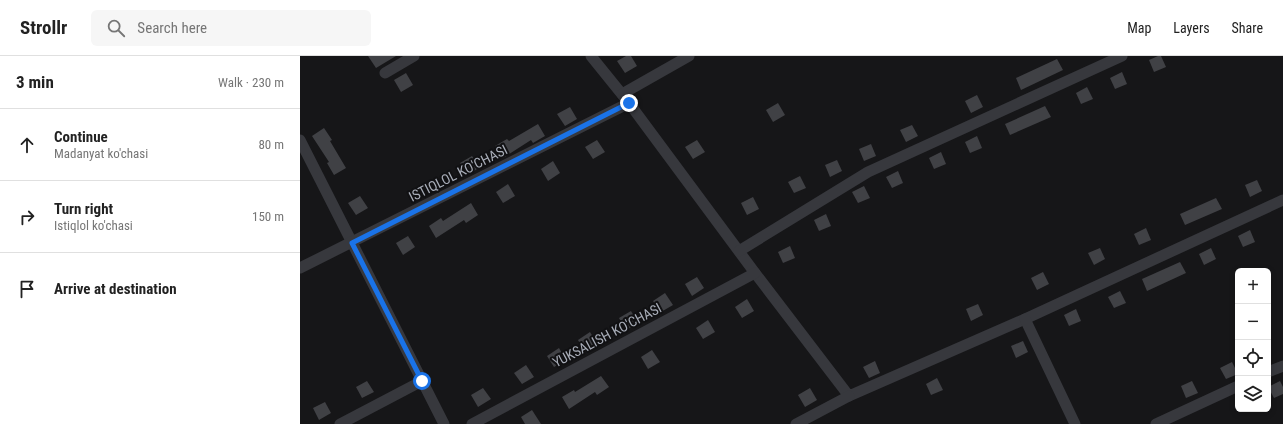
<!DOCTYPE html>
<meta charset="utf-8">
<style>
:root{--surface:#fff;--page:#f6f6f6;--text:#222;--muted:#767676;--line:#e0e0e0}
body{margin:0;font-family:"Roboto Condensed",sans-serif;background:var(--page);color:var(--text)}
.controls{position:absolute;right:12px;bottom:12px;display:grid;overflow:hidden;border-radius:6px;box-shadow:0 2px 6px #0003}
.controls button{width:36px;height:36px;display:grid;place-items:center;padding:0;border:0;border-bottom:1px solid var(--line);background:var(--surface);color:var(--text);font:20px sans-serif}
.stop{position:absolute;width:12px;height:12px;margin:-9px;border:3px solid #1a73e8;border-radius:50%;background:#fff}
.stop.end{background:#1a73e8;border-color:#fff;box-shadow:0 1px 4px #0008}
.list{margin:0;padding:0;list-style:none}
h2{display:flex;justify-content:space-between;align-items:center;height:52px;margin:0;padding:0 16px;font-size:17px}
h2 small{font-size:13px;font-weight:400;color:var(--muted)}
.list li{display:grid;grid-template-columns:26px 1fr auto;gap:12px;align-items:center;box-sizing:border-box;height:72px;padding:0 16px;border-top:1px solid var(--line)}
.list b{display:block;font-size:15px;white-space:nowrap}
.list p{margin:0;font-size:13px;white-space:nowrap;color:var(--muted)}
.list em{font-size:13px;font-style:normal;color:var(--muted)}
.icon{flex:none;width:22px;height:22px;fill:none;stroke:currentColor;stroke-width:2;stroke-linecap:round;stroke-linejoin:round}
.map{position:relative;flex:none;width:983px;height:368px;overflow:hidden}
header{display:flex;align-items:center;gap:24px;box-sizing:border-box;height:56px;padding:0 20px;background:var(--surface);border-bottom:1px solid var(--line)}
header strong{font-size:19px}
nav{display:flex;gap:22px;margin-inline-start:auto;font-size:14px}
.search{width:280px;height:36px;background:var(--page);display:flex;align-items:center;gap:10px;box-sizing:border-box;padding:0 14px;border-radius:6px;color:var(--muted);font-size:15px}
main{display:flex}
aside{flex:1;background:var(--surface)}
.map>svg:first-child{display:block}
.building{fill:#404145}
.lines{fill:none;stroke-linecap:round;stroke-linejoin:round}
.street{stroke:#37383d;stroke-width:11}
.route{stroke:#1a73e8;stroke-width:5}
.labels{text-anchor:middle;stroke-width:4;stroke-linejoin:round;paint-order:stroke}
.street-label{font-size:14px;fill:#a8adb8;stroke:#111113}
</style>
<header>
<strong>Strollr</strong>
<div class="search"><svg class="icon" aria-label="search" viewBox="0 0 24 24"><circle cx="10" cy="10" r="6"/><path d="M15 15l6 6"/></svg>Search here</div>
<nav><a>Map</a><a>Layers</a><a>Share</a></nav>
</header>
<main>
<aside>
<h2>3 min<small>Walk · 230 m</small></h2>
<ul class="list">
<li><svg class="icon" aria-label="ahead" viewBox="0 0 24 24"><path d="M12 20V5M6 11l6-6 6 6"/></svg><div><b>Continue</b><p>Madanyat ko'chasi</p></div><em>80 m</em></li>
<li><svg class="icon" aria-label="right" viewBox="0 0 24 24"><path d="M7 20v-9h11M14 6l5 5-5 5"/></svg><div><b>Turn right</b><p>Istiqlol ko'chasi</p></div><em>150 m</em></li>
<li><svg class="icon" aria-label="arrive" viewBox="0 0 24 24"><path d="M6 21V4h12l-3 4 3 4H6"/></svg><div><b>Arrive at destination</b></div></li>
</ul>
</aside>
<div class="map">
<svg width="983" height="368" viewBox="0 0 983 368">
<rect width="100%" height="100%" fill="#161618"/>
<!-- building -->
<g class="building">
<path d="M68 0H96L76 12Z"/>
<path d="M326 0H331L337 10 325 17 317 5Z"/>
<path d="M858 0H861L866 11 854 16 849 4Z"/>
<path d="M757 3 763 14 721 34 716 22Z"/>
<path d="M822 16 827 28 815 33 810 22Z"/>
<path d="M106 17 113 29 101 36 94 24Z"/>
<path d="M787 31 793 43 781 48 776 37Z"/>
<path d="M677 39 683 51 671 57 665 45Z"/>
<path d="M478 47 485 59 473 66 466 54Z"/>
<path d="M745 50 751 61 710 79 705 68Z"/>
<path d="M270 51 277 63 265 70 257 58Z"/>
<path d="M238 68 245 80 233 87 231 84 203 102 195 90 207 83 209 85Z"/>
<path d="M612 69 618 80 606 86 600 74Z"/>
<path d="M24 72 32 84 30 85 46 112 34 119 27 107 29 106 12 80Z"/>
<path d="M677 80 682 92 670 97 665 86Z"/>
<path d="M297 84 305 96 293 103 285 91Z"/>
<path d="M397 84 405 96 393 103 385 91Z"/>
<path d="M571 88 576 100 564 105 559 93Z"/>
<path d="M641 96 646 108 634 113 629 102Z"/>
<path d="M172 100 180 111 168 119 160 107Z"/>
<path d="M537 104 542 115 530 121 525 109Z"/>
<path d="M253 105 260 117 248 125 241 113Z"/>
<path d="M598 115 603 127 592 132 586 121Z"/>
<path d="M500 120 506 132 494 137 488 126Z"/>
<path d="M957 124 962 135 950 141 945 129Z"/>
<path d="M208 128 215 140 203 147 196 136Z"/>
<path d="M564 130 570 142 558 147 552 136Z"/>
<path d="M60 140 68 152 56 159 48 147Z"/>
<path d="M453 141 459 153 447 159 441 147Z"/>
<path d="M916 142 922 153 885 169 880 158Z"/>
<path d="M171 147 178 159 166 167 164 164 136 182 129 170 141 162 143 165Z"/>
<path d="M526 158 531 170 519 175 514 164Z"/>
<path d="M846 172 851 184 839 189 834 178Z"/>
<path d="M950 174 955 186 943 191 938 180Z"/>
<path d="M108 180 115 191 103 199 96 187Z"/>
<path d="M490 190 495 202 483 207 478 196Z"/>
<path d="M800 192 805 203 794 209 788 197Z"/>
<path d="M911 192 916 203 904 209 899 198Z"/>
<path d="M880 206 886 217 847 235 842 223Z"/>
<path d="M743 216 749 228 737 234 731 222Z"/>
<path d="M397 221 404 232 392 240 385 228Z"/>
<path d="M820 235 826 247 814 252 808 241Z"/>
<path d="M365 237 373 249 361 256 353 245Z"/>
<path d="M447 243 454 255 442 262 435 251Z"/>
<path d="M678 248 683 259 671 265 666 253Z"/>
<path d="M776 253 781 265 769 270 764 259Z"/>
<path d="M331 255 338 267 326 274 319 262Z"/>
<path d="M408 264 415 276 403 283 396 272Z"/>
<path d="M290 276 297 288 285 296 278 284Z"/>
<path d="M723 285 728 296 716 302 711 290Z"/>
<path d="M259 292 266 304 254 311 247 300Z"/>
<path d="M352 294 360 306 348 313 341 301Z"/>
<path d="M575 305 580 317 569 322 563 311Z"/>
<path d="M932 306 938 318 926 323 920 312Z"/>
<path d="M226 309 234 321 222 328 214 317Z"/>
<path d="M301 320 309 331 297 339 295 336 269 353 262 341 274 334 275 336Z"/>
<path d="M637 322 643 334 631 339 626 328Z"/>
<path d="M67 325 74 336 62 342 56 331Z"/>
<path d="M892 325 898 337 886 342 881 330Z"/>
<path d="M980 325 983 331V338L974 342 968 331Z"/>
<path d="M183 332 191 343 178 351 171 339Z"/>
<path d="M510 332 517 344 505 351 498 339Z"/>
<path d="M25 346 31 357 19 364 13 352Z"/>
<path d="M232 354 241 368H225L221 361Z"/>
</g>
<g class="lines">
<!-- street -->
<g class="street">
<path d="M291 0 329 47 455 217 549 340 725 263 983 144"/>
<path d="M85 17 114 0"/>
<path d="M322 38 389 0"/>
<path d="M0 84 144 368"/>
<path d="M439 195 568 116 822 0"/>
<path d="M0 212 329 47"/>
<path d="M725 263 775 368"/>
<path d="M968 316 983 310"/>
<path d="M40 368 122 325"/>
<path d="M172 368 455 217"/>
<path d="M496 368 549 340"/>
<path d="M856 368 938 330"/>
</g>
</g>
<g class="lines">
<!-- route -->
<path class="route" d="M122 325 52 187 329 47"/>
</g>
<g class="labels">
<!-- street labels -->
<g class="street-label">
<text transform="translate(158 117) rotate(-27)" y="5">ISTIQLOL KO'CHASI</text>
<text transform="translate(307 279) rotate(-28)" y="5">YUKSALISH KO'CHASI</text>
</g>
</g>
</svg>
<div class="controls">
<button>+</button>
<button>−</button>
<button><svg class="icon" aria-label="locate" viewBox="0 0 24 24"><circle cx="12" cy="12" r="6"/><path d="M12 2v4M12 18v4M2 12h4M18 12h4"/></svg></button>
<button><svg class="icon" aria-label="layers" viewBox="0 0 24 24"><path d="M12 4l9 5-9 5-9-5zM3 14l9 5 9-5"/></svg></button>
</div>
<div class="stop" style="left:122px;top:325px"></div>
<div class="stop end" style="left:329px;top:47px"></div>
</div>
</main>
